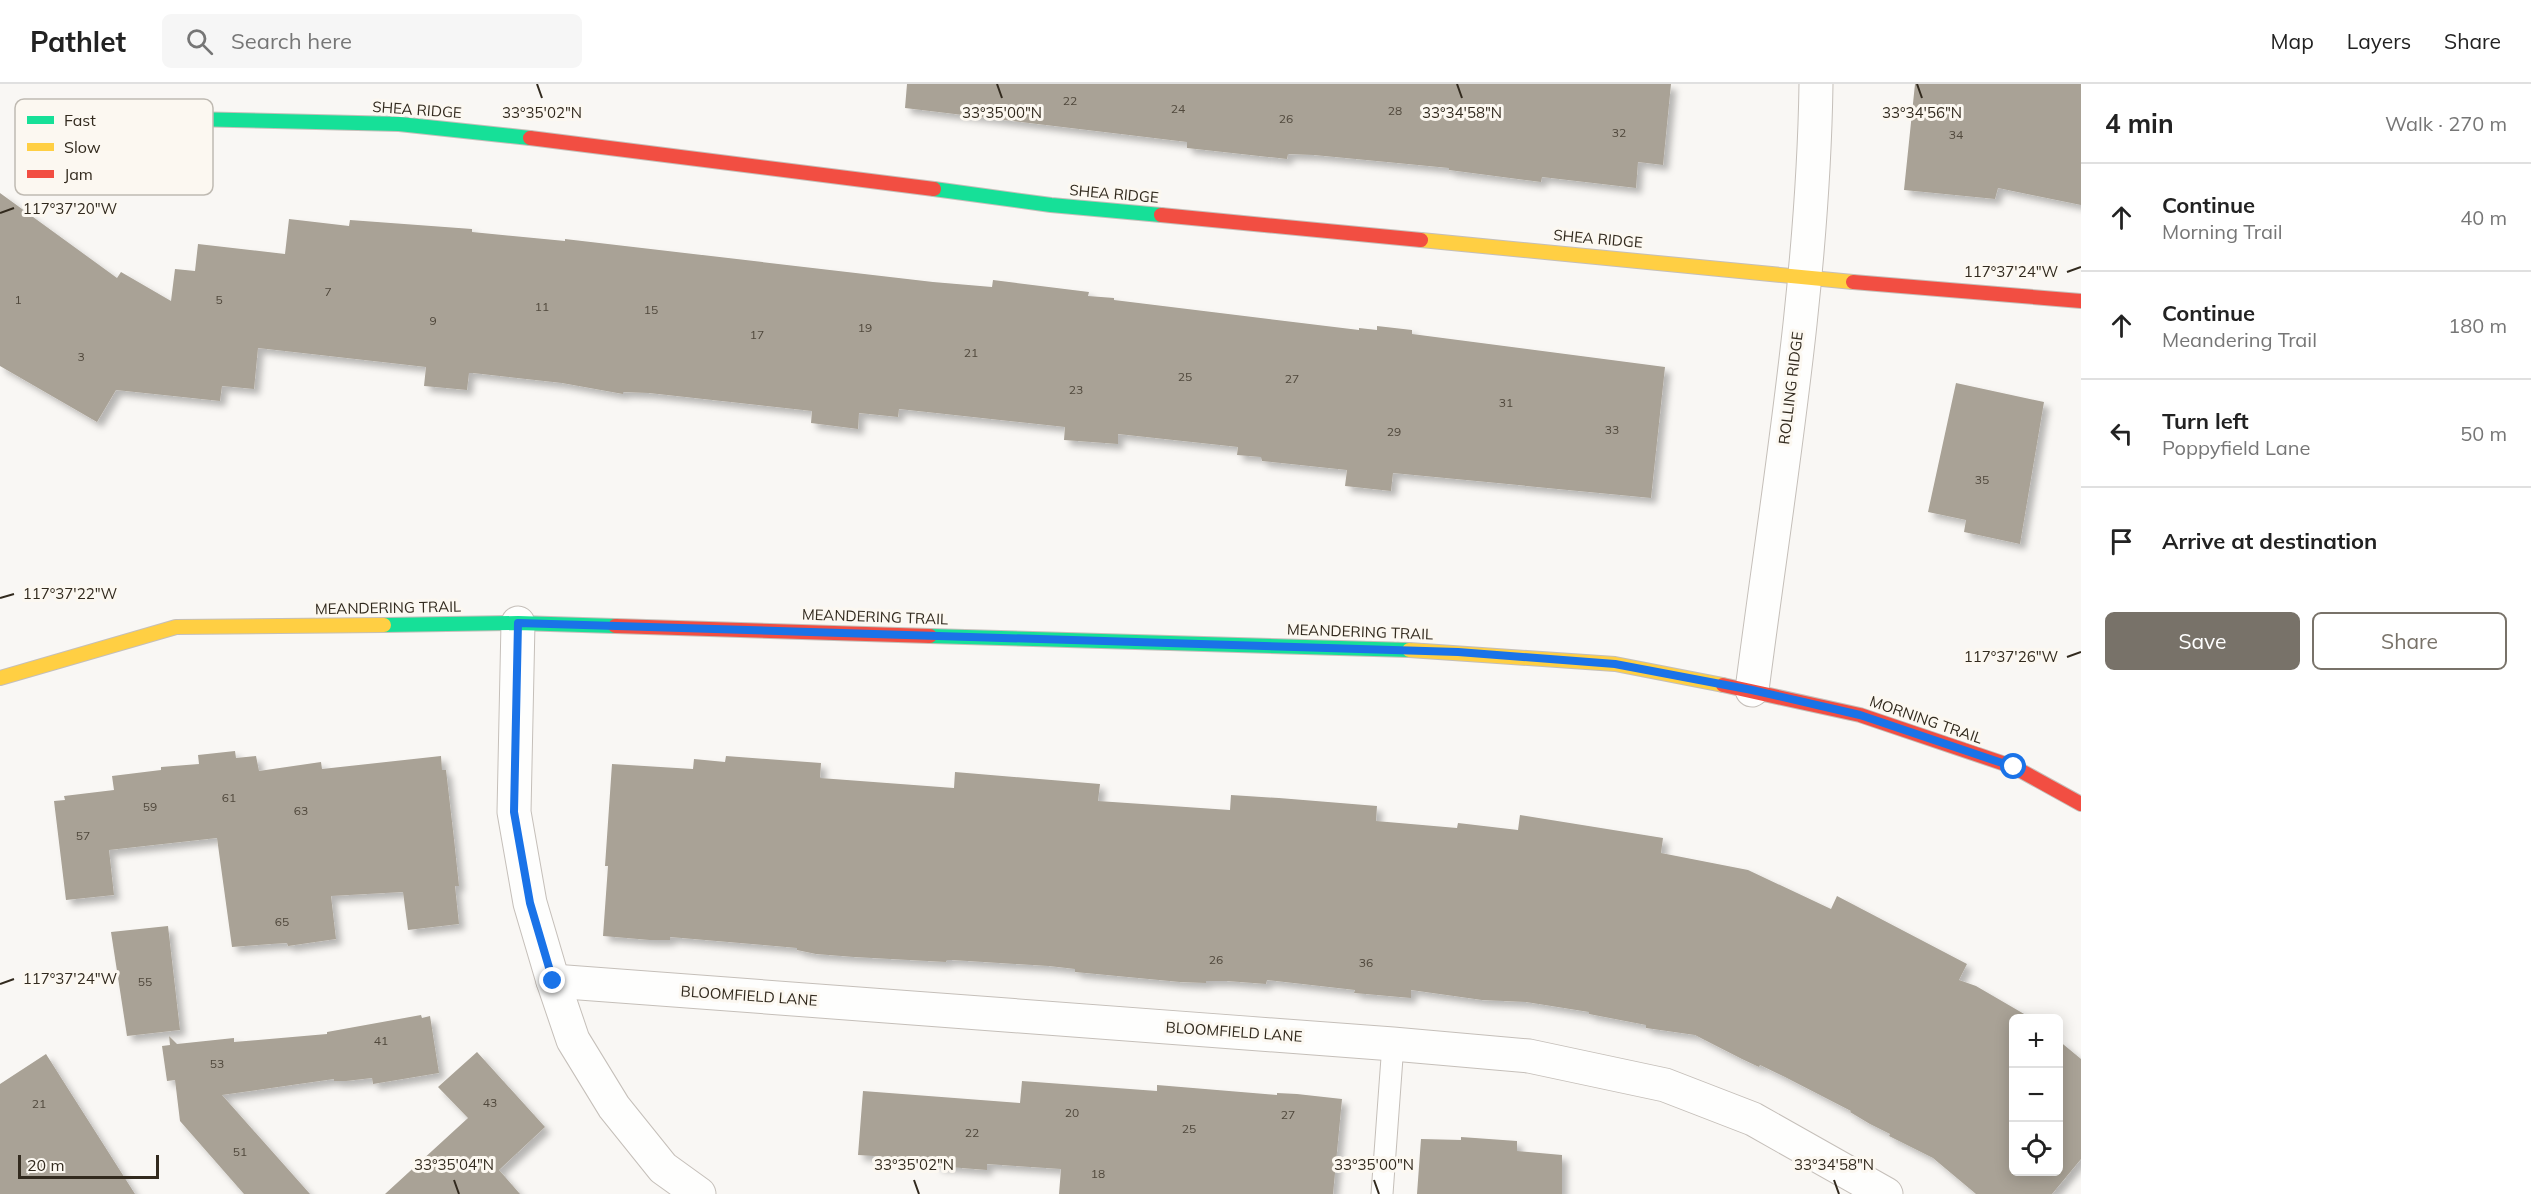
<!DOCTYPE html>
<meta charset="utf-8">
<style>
:root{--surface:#fff;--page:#f6f6f6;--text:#222;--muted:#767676;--line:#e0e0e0;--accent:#787269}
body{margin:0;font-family:Mulish,sans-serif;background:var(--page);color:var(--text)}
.controls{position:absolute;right:18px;bottom:18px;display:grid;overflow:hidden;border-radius:9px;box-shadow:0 3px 15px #0003}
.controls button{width:54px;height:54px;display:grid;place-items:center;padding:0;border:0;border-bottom:2px solid var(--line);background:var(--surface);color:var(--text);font:30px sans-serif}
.scale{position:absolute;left:18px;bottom:15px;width:141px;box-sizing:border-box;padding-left:6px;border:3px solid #322a1e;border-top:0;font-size:16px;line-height:21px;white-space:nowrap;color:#322a1e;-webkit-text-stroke:4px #fcf8f1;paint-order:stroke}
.stop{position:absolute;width:18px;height:18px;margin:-14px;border:4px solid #1a73e8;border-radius:50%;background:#fff}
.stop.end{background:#1a73e8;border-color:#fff;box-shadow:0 2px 6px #0008}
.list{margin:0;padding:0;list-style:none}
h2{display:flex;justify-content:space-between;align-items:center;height:78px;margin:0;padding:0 24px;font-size:26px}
h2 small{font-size:20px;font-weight:400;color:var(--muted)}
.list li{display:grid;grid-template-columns:39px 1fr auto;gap:18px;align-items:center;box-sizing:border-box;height:108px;padding:0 24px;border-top:2px solid var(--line)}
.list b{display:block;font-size:22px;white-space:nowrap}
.list p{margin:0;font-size:20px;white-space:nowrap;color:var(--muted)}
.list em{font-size:20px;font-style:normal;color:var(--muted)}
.actions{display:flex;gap:12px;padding:18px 24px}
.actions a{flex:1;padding:14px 0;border:2px solid var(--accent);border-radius:9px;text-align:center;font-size:21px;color:var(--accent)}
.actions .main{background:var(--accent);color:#fff}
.icon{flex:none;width:33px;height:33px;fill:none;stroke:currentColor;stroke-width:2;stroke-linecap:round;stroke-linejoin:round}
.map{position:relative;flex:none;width:2081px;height:1110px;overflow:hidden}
header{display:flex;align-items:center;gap:36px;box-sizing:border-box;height:84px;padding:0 30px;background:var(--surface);border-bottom:2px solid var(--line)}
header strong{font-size:28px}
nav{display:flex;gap:33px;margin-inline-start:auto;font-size:21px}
.search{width:420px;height:54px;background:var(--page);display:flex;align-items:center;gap:15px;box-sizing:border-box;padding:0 21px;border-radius:9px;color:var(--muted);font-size:22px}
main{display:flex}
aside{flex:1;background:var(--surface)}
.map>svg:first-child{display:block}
.building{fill:#a9a296;filter:url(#shadow)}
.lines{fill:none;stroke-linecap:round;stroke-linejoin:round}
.lane-casing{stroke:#c5bfb9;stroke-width:23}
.street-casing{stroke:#c5bfb9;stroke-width:35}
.fast-casing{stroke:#c5bfb9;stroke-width:16}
.slow-casing{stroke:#c5bfb9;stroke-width:16}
.jam-casing{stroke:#c5bfb9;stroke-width:16}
.lane{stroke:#fefefd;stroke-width:21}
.street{stroke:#fefefd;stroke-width:33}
.fast{stroke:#16e098;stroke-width:14}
.slow{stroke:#ffcf43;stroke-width:14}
.jam{stroke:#f24e42;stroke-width:14}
.route{stroke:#1a73e8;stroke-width:8}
.ticks{fill:none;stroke:#322a1e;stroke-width:2}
.labels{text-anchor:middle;stroke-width:6;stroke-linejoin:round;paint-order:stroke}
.number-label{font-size:12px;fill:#50483c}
.street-label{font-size:15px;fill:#322a1e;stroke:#fcf8f1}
.key{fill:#fcf8f1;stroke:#bfbab2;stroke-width:1.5}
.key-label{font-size:16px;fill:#322a1e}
.ticks-label{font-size:15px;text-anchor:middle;fill:#322a1e;stroke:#fcf8f1;stroke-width:6;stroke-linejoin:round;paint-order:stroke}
</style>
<header>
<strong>Pathlet</strong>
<div class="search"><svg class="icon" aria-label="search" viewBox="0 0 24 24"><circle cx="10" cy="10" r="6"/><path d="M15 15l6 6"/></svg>Search here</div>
<nav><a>Map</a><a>Layers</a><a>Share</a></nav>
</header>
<main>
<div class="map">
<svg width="2081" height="1110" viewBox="0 0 2081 1110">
<defs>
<filter id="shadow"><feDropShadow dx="5.5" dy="5.5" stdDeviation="3" flood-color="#0004"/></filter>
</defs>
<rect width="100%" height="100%" fill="#f9f7f4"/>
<!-- building -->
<g class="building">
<path d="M907 0H1671L1663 81 1638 78 1636 104 1542 93 1541 98 1449 86V84L1314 71 1288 70 1287 75 1187 64V58L905 24Z"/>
<path d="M1915 0H2081V121L1998 104 1995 115 1904 106Z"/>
<path d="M0 109 117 194 121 188 171 217 175 185 195 187 198 160 285 170 289 135 349 142 350 136 472 145V148L565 157V155L933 198 992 203 993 196 1089 208 1088 212 1114 214V216L1359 246V244L1377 246V242L1412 246V250L1665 283 1651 414 1393 389 1391 407 1345 402 1347 386 1262 377 1261 373 1237 371 1238 363 1118 350V360L1064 356 1065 343 899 325 898 333 859 329 858 345 811 339 812 327 649 309 623 308V310L562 299 473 289H469L467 306 424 302 426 283 258 264 254 305 222 302 220 317 116 306 97 338 0 282Z"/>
<path d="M1956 299 2044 318 2020 460 1964 448 1966 436 1928 428Z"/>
<path d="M235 667 236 674 256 672 259 687 321 678 322 685 441 672 442 686H446L454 755 459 802H455L459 840 408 846 403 808 331 812 336 855 288 862 287 859 271 860 232 863 217 754 109 766 114 811 66 816 54 717 65 716 64 712 114 706 112 692 161 686V683L199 680 198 671Z"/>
<path d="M726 672 821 679 820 694 954 704 955 688 1100 700 1098 717 1230 726 1231 711 1279 714 1377 722 1376 737 1457 744 1458 739 1518 746 1520 731 1663 754 1661 769 1748 786 1831 825 1837 812 1967 880 1959 896 1976 902 2031 934H2013V1088H2058V956L2081 975V1075L2052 1110H1976L1933 1074 1889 1052 1890 1050 1870 1040 1850 1028 1851 1027 1785 993 1760 981 1759 983 1742 975 1695 951 1646 944V941L1589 930V928L1526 918 1482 916 1411 906V914L1354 909 1355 906 1267 896 1266 900 1227 897H1206V899L1180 898 1075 888V885L1049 882 952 876H947L946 878 854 873 816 870 797 866V864L670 853V856H650L603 852 608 782H605L612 680 693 685 694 675 725 678Z"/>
<path d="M168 842 180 946 127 952 111 848Z"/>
<path d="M421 931 422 934 430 932 439 989 373 1000 372 994 346 997H334V995L222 1011 310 1110H244L180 1037 175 996 167 997 162 962 170 961 169 952 177 960 234 954V958L327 950V948Z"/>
<path d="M477 968 545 1043 499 1086 520 1110H385L468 1034 438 1003Z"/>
<path d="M46 970 72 1011 135 1110H0V1000Z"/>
<path d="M1022 997 1157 1007V1001L1277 1011V1009L1297 1010 1342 1015 1333 1110H1059L1061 1085 987 1080V1086L936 1082V1076L858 1071 863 1007 1020 1019Z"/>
<path d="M1461 1053 1517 1057V1067L1562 1071V1110H1417L1421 1055 1461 1056Z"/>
</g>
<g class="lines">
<defs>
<path id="lane" d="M1382 1110 1393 960"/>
<g id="street">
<path d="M518 539 514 728 530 819 553 897 573 956 614 1023 663 1084 699 1110"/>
<path d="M1752 606C1778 405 1813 203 1816 0"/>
<path d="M553 897 1393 960 1529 972 1665 1001 1753 1035 1886 1110"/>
</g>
<g id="fast">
<path d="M145 34 399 40 530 54"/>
<path d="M934 105 1051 121 1161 131"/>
<path d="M384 541 518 539 615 542"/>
<path d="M930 552 1409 566"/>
</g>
<g id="slow">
<path d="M1421 156 1853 198"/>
<path d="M1409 566 1615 580 1723 601"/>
<path d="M0 594 176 543 384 541"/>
</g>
<g id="jam">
<path d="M530 54 934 105"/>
<path d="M1161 131 1421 156"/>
<path d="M1853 198 2081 217"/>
<path d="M615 542 930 552"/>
<path d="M1723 601 1860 631 2014 683 2081 720"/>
</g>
</defs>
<!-- lane casing -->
<use href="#lane" class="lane-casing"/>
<!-- street casing -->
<use href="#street" class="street-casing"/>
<!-- fast casing -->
<use href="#fast" class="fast-casing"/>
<!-- slow casing -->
<use href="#slow" class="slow-casing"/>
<!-- jam casing -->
<use href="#jam" class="jam-casing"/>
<!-- lane -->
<use href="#lane" class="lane"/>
<!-- street -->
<use href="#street" class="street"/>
<!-- fast -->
<use href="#fast" class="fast"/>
<!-- slow -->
<use href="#slow" class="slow"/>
<!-- jam -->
<use href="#jam" class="jam"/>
</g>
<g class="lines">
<!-- route -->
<path class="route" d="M553 897 530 819 514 728 518 539 1458 568 1615 580 1752 606 1860 631 2014 683"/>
</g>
<!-- ticks -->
<path class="ticks" d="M537 0 542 14M997 0 1002 14M1457 0 1462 14M1917 0 1922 14M0 129 14 124M2067 188 2081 183M0 514 14 510M2067 573 2081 568M0 900 14 895M454 1096 459 1110M914 1096 919 1110M1374 1096 1379 1110M1834 1096 1839 1110"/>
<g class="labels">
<!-- number labels -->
<g class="number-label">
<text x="1070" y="21">22</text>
<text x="1178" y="29">24</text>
<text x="1395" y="31">28</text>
<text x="1286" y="39">26</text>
<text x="1619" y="53">32</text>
<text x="1956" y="55">34</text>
<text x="328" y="212">7</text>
<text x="18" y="220">1</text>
<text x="219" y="220">5</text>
<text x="542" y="227">11</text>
<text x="651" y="230">15</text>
<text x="433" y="241">9</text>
<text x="865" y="248">19</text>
<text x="757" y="255">17</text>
<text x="971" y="273">21</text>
<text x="81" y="277">3</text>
<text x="1185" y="297">25</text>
<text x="1292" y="299">27</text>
<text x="1076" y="310">23</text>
<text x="1506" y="323">31</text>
<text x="1612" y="350">33</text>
<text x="1394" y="352">29</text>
<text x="1982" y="400">35</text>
<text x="229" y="718">61</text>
<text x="150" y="727">59</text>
<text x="301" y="731">63</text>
<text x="83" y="756">57</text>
<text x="282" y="842">65</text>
<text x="1216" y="880">26</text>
<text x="1366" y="883">36</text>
<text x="145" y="902">55</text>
<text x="381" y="961">41</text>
<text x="217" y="984">53</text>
<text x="490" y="1023">43</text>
<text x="39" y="1024">21</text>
<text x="1072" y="1033">20</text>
<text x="1288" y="1035">27</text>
<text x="1189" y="1049">25</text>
<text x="972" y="1053">22</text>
<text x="240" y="1072">51</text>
<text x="1098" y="1094">18</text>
</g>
<!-- street labels -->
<g class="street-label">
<text transform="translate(417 26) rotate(4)" y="5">SHEA RIDGE</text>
<text transform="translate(1114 110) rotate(5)" y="5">SHEA RIDGE</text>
<text transform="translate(1598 155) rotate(5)" y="5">SHEA RIDGE</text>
<text transform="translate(1791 304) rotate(-83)" y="5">ROLLING RIDGE</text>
<text transform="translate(388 524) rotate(-1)" y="5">MEANDERING TRAIL</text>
<text transform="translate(875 533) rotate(2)" y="5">MEANDERING TRAIL</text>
<text transform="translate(1360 548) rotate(2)" y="5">MEANDERING TRAIL</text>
<text transform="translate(1926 636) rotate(19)" y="5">MORNING TRAIL</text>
<text transform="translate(749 912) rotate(4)" y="5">BLOOMFIELD LANE</text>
<text transform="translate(1234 948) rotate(4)" y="5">BLOOMFIELD LANE</text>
</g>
</g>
<!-- legend -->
<rect x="15" y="15" width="198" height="96" rx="9" class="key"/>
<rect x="27" y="32" width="27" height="8" fill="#16e098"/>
<rect x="27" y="59" width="27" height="8" fill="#ffcf43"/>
<rect x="27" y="86" width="27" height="8" fill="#f24e42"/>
<g class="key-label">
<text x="64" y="42">Fast</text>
<text x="64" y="69">Slow</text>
<text x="64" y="96">Jam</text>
</g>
<g class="ticks-label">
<text x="542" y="34">33°35'02"N</text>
<text x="1002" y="34">33°35'00"N</text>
<text x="1462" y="34">33°34'58"N</text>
<text x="1922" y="34">33°34'56"N</text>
<text x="70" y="130">117°37'20"W</text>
<text x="2011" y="193">117°37'24"W</text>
<text x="70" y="515">117°37'22"W</text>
<text x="2011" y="578">117°37'26"W</text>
<text x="70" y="900">117°37'24"W</text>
<text x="454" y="1086">33°35'04"N</text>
<text x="914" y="1086">33°35'02"N</text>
<text x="1374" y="1086">33°35'00"N</text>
<text x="1834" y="1086">33°34'58"N</text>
</g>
</svg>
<div class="controls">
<button>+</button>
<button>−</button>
<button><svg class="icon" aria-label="locate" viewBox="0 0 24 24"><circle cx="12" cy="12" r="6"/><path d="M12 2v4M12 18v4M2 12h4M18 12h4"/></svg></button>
</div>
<div class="scale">20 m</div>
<div class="stop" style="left:2014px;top:683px"></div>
<div class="stop end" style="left:553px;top:897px"></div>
</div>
<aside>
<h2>4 min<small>Walk · 270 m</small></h2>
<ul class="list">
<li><svg class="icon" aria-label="ahead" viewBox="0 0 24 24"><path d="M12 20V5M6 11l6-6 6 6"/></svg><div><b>Continue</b><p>Morning Trail</p></div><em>40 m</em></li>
<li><svg class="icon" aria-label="ahead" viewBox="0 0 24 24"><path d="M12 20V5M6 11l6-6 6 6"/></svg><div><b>Continue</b><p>Meandering Trail</p></div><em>180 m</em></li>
<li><svg class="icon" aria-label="left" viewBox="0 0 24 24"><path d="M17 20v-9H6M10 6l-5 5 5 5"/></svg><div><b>Turn left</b><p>Poppyfield Lane</p></div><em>50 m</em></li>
<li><svg class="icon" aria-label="arrive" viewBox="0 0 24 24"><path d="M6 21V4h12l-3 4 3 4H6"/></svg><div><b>Arrive at destination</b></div></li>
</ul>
<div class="actions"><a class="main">Save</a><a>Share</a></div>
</aside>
</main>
